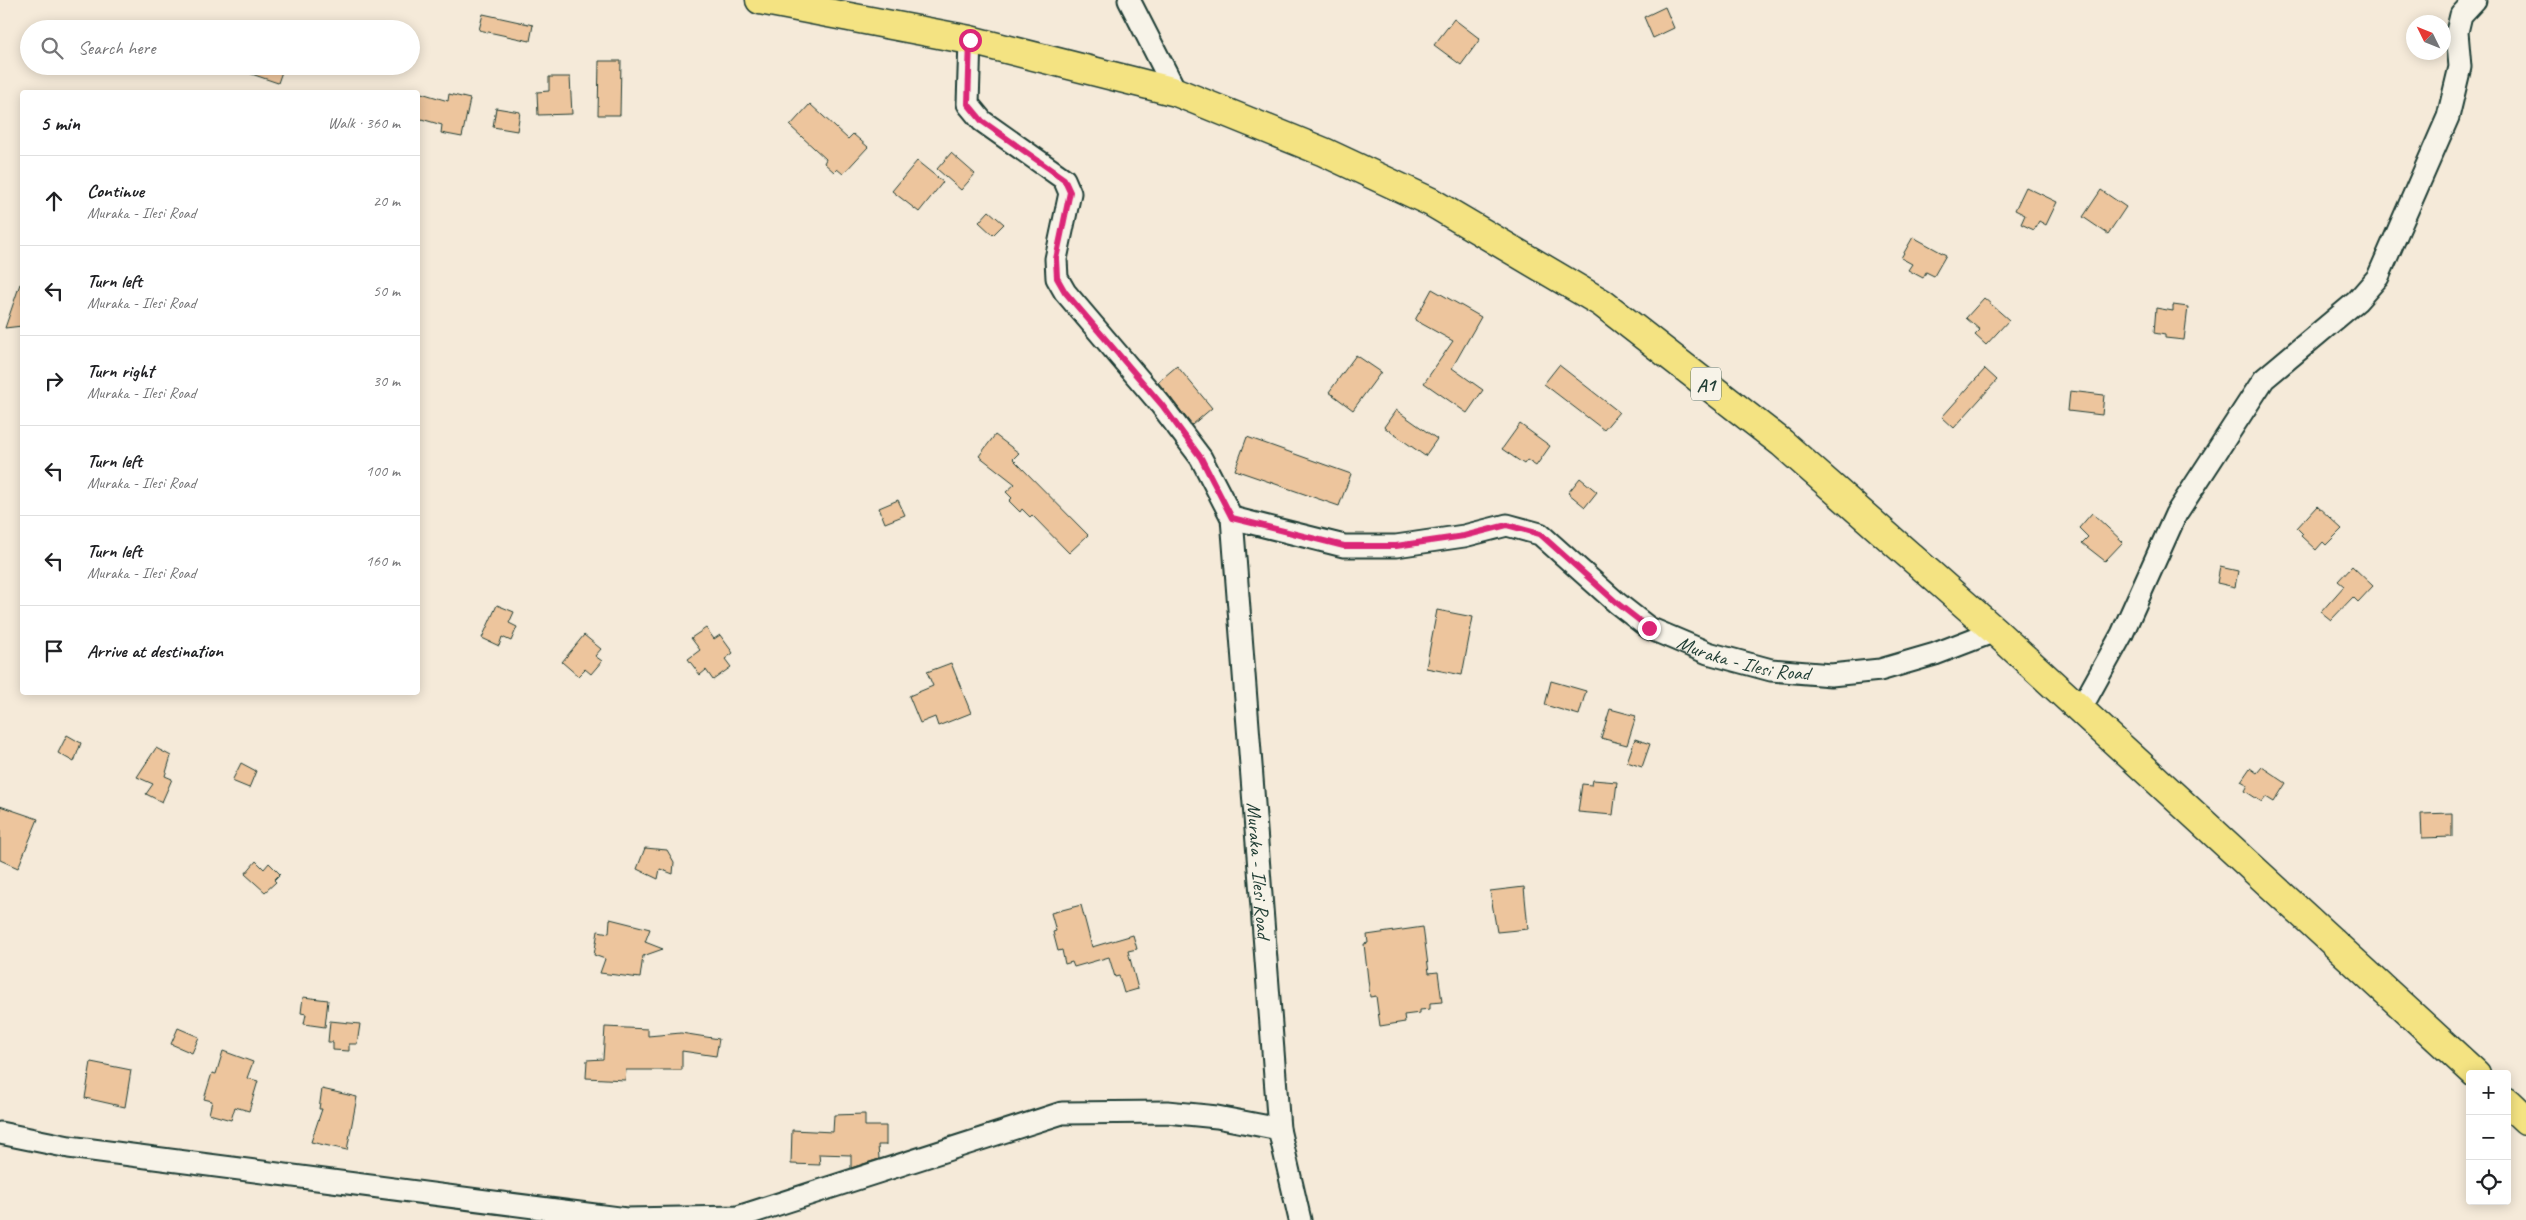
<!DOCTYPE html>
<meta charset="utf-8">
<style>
:root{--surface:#fff;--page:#f2f2f2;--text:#202124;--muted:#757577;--line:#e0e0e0}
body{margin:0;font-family:Caveat,sans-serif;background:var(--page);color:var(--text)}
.controls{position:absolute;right:15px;bottom:15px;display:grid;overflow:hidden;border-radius:5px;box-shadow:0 2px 12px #0003}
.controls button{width:45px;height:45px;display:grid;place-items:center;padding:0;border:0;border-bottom:1px solid var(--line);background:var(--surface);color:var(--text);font:25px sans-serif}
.compass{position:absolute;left:2406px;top:15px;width:45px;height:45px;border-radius:50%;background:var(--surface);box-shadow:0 2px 12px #0003;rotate:313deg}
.stop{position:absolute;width:15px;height:15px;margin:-11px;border:4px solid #db2777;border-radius:50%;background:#fff}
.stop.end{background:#db2777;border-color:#fff;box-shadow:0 1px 5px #0008}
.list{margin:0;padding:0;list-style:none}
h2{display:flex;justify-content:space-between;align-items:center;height:65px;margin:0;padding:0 20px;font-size:21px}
h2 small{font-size:16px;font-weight:400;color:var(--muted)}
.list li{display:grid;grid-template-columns:32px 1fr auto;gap:15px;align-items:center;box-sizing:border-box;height:90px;padding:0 20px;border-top:1px solid var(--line)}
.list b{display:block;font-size:19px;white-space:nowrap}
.list p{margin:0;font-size:16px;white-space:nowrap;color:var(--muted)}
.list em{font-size:16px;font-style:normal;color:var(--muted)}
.icon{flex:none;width:28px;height:28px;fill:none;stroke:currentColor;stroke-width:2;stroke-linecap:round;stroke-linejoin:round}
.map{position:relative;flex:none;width:2526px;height:1220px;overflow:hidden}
.search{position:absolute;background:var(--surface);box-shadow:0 2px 12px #0003;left:20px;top:20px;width:400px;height:55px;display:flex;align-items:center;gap:12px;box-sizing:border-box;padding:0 18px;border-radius:28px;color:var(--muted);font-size:19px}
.panel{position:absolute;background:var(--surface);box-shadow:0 2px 12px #0003;left:20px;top:90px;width:400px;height:605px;border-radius:5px}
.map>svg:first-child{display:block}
.building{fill:#edc59d;stroke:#1f3d34}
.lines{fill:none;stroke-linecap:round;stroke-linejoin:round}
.minor-casing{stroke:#1f3d34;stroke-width:25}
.highway-casing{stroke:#1f3d34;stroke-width:31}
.minor{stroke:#f7f3e8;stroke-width:21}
.highway{stroke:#f4e382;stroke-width:28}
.route{stroke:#db2777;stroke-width:6}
.labels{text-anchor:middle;stroke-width:5;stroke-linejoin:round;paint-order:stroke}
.shield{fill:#f7f3e8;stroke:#60746a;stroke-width:1}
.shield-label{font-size:19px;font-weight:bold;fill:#1f3d34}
.street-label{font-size:20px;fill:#1f3d34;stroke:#f7f3e8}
</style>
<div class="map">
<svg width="2526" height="1220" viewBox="0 0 2526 1220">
<rect width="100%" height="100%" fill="#f5ead9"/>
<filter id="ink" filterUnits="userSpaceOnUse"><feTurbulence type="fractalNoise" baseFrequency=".02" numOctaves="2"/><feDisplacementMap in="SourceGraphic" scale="10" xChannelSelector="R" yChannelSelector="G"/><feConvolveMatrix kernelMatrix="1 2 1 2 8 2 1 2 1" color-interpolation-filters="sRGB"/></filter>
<g filter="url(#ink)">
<!-- building -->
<g class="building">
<path d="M1665 7 1674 28 1653 38 1644 17Z"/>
<path d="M483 14 533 25 530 41 479 30Z"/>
<path d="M1454 19 1480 39 1461 65 1434 45Z"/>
<path d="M599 61H621L620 115H598Z"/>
<path d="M237 66H284L278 83 237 69Z"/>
<path d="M549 77H570L572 114 538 115 537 92 549 91Z"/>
<path d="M418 92 448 101 449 94 470 99 462 137 441 133 442 125 418 118Z"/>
<path d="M810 104 848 139 853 134 868 147 843 174 837 169 834 172 824 163 826 159 790 126Z"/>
<path d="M496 108 520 112 517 131 493 127Z"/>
<path d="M951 153 975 174 961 190 937 169Z"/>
<path d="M917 161 943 182 919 212 892 191Z"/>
<path d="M2026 187 2057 202 2046 225 2039 221 2034 230 2021 224 2025 215 2015 210Z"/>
<path d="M2101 190 2126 207 2108 234 2083 217Z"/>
<path d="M989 211 1004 224 993 235 979 222Z"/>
<path d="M1913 237 1946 255 1934 276 1926 272 1923 278 1908 270 1912 264 1901 258Z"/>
<path d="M20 284H22V326L5 328Z"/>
<path d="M1432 289 1481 317 1452 368 1483 390 1467 413 1424 383 1453 341 1415 320Z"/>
<path d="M1984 298 2009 320 1986 345 1975 335 1980 330 1966 318Z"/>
<path d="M2173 305 2188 307 2184 340 2165 338V335L2154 333 2156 308 2173 311Z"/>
<path d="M1356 355 1381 372 1353 410 1329 392Z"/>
<path d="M1559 365 1619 412 1604 430 1544 384Z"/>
<path d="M1177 366 1212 408 1192 425 1158 382Z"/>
<path d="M1985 369 1997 380 1954 428 1942 417Z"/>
<path d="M2070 391 2104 395 2102 415 2068 411Z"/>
<path d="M1396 410 1437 439 1425 456 1384 427Z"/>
<path d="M1520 424 1550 446 1536 466 1527 460 1524 464 1502 449Z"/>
<path d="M995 435 1019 453 1013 459 1088 535 1069 553 1032 515 1030 517 1022 509 1020 512 1009 501 1012 498 1006 492 1015 484 979 456Z"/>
<path d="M1247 437 1351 474 1339 506 1235 470Z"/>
<path d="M1580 478 1597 492 1585 507 1568 493Z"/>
<path d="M898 500 905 515 885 523 879 508Z"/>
<path d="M2317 506 2342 529 2326 545 2323 542 2316 550 2301 536 2303 534 2297 528Z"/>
<path d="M2092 513 2123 542 2105 561 2082 543 2088 537 2079 528Z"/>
<path d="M2352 566 2373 586 2358 602 2353 597 2331 620 2321 612 2344 586 2338 581Z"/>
<path d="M2220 567 2238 571 2235 587 2217 583Z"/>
<path d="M497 605 514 612 509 623 517 627 511 641 502 637 499 646 482 638Z"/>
<path d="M1437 610 1473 617 1462 675 1426 668Z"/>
<path d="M706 628 714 639 720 635 733 653 725 659 731 667 713 680 706 670 700 675 688 659 700 650 691 638Z"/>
<path d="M584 635 601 649 595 656 602 661 591 674 585 669 578 676 562 662Z"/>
<path d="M951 663 971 713 938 726 935 717 920 723 909 696 933 686 927 672Z"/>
<path d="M1551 681 1586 691 1579 715 1545 705Z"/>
<path d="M1610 709 1636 716 1627 745 1601 738Z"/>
<path d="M67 735 81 743 74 762 58 753Z"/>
<path d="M1635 739 1650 744 1642 767 1627 762Z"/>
<path d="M156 748 171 756 165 776 172 779 162 802 146 794 153 784 137 777Z"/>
<path d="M241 763 256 771 249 788 232 781Z"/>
<path d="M2262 767 2286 783 2274 802 2266 797 2262 802 2245 791 2248 785 2241 781 2250 768 2257 773Z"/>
<path d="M1593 780 1617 782 1613 815 1578 812 1582 784 1592 785Z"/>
<path d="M0 806 38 819 18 868 0 860Z"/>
<path d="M2452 813V837L2422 838 2421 814Z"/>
<path d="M645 848 667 850 674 862 673 874 660 869 658 879 637 869Z"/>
<path d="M256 861 264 869 269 863 280 874 274 880 276 882 265 892 245 874Z"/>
<path d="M1524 887 1528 929 1497 932 1490 891Z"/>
<path d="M1081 905 1092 947 1133 935 1137 949 1128 951 1138 989 1124 993 1119 976 1115 977 1109 957 1074 967 1072 962 1065 964 1062 950 1058 951 1053 932 1056 931 1051 913Z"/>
<path d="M610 919 650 929 645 942 663 949 643 956 640 978 600 973 605 959 594 955 598 931 609 933Z"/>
<path d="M1423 927 1429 973 1438 972 1442 1002 1430 1003V1009L1420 1010V1013L1404 1015 1405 1022 1380 1026 1376 996 1370 997 1364 944 1368 943 1367 935Z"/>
<path d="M303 997 328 1000 325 1027 304 1024 306 1014 301 1013Z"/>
<path d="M330 1021 360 1024 357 1044H349V1051L333 1050V1042H328Z"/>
<path d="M605 1027 648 1029V1036L681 1033 719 1039 716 1056 682 1051V1070H626L625 1080 586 1078 587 1060 603 1059Z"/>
<path d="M178 1028 199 1037 192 1053 171 1044Z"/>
<path d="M223 1051 253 1062 247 1078 258 1081 249 1111 235 1107 231 1120 209 1114 212 1101 204 1099 212 1073 216 1074Z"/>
<path d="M91 1062 131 1070 125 1107 85 1098Z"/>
<path d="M322 1089 357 1097 347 1150 311 1142 322 1109H319Z"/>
<path d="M865 1114V1126H886V1145H878L879 1159 851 1168V1155L819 1154 820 1165 791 1164 792 1130 833 1132 834 1115Z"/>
</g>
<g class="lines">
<defs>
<g id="minor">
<path d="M1129 0 1176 92"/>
<path id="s1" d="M970 40 968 104 982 121 1064 179 1070 193 1056 259 1057 278 1065 292 1161 405 1201 458 1232 518 1279 1129 1300 1220"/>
<path id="s2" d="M1232 518 1344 546H1396L1464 536 1507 525 1540 534 1617 603 1649 628 1708 653 1771 670 1831 675 1880 670 1935 654 1995 631"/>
<path d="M2080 710 2122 634 2176 514 2264 379 2357 301 2378 277 2448 117 2460 67 2457 32 2461 15 2475 0"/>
<path d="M0 1133 69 1147 626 1219 738 1217 1062 1113 1167 1112 1217 1117 1279 1129"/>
</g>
<g id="highway">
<path d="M760 0 970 40 1176 92 1324 152 1431 202 1602 303 1782 443 1995 631 2476 1074"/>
<path d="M2507 1102 2526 1120"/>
</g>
</defs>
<!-- minor casing -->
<use href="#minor" class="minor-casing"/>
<!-- highway casing -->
<use href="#highway" class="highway-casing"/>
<!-- minor -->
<use href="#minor" class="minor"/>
<!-- highway -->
<use href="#highway" class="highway"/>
</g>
</g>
<g class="lines" filter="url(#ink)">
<!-- route -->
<path class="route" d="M970 40 968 104 982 121 1064 179 1070 192 1056 259 1057 278 1065 292 1162 405 1201 458 1232 518 1344 546H1396L1464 536 1507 525 1540 534 1617 603 1649 628"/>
</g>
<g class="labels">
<!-- shield labels -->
<rect class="shield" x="1691" y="367.5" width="30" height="33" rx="4"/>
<g class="shield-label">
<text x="1706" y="391">A1</text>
</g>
<!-- street labels -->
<g class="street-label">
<text dy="7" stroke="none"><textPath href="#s2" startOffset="559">Muraka - Ilesi Road</textPath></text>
<text dy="7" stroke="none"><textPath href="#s1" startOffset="940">Muraka - Ilesi Road</textPath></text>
</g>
</g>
</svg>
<div class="controls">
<button>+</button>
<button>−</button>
<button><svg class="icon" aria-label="locate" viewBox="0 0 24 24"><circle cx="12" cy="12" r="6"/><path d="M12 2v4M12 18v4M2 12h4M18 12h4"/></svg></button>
</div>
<svg class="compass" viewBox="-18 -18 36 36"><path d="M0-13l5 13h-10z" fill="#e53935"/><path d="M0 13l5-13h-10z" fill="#757577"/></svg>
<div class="stop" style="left:970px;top:40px"></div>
<div class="stop end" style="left:1649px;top:628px"></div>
<div class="search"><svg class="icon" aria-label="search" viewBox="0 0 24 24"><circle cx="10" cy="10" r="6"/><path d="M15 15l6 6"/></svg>Search here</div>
<section class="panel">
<h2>5 min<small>Walk · 360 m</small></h2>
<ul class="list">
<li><svg class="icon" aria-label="ahead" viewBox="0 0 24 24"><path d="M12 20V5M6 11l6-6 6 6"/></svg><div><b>Continue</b><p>Muraka - Ilesi Road</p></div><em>20 m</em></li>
<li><svg class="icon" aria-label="left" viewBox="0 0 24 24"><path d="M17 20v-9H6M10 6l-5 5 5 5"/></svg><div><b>Turn left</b><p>Muraka - Ilesi Road</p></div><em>50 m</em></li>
<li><svg class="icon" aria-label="right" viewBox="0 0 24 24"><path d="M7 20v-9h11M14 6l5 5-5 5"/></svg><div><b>Turn right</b><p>Muraka - Ilesi Road</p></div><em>30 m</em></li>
<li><svg class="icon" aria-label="left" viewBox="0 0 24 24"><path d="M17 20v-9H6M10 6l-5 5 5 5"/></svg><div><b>Turn left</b><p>Muraka - Ilesi Road</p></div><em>100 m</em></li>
<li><svg class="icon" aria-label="left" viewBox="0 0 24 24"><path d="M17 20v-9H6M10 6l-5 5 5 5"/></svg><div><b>Turn left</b><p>Muraka - Ilesi Road</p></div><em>160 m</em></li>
<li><svg class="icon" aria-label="arrive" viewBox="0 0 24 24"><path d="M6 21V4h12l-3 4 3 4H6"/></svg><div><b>Arrive at destination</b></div></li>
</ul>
</section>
</div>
